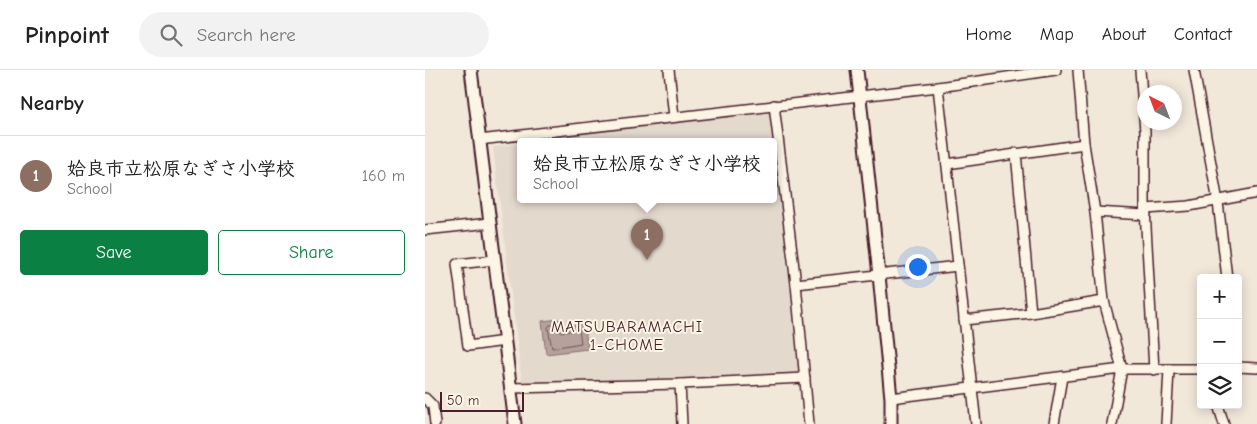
<!DOCTYPE html>
<meta charset="utf-8">
<style>
:root{--surface:#fff;--page:#f2f2f2;--text:#222;--muted:#767676;--line:#e0e0e0;--accent:#0b8043}
body{margin:0;font-family:"Comic Neue","Klee One",sans-serif;background:var(--page);color:var(--text)}
.controls{position:absolute;right:15px;bottom:15px;display:grid;overflow:hidden;border-radius:5px;box-shadow:0 2px 12px #0003}
.controls button{width:45px;height:45px;display:grid;place-items:center;padding:0;border:0;border-bottom:1px solid var(--line);background:var(--surface);color:var(--text);font:25px sans-serif}
.compass{position:absolute;left:712px;top:15px;width:45px;height:45px;border-radius:50%;background:var(--surface);box-shadow:0 2px 12px #0003;rotate:318deg}
.scale{position:absolute;left:15px;bottom:12px;width:84px;box-sizing:border-box;padding-left:5px;border:2px solid #4a1f2b;border-top:0;font-size:14px;line-height:18px;white-space:nowrap;color:#4a1f2b;-webkit-text-stroke:4px #fcf5e5;paint-order:stroke}
.you{position:absolute;left:492px;top:196px;width:18px;height:18px;margin:-12px;border:4px solid #fff;border-radius:50%;background:#1a73e8;box-shadow:0 0 0 8px #1a73e833}
.badge{display:grid;place-items:center;width:32px;height:32px;border-radius:50%;background:var(--accent);color:#fff;font-size:16px;font-weight:700}
.pin{position:absolute;translate:-50% -41px;filter:drop-shadow(0 1px 2px #0008)}
.pin::after{content:'';position:absolute;top:26px;width:18px;height:15px;background:inherit;clip-path:polygon(0 0,100% 0,50% 100%)}
.popup{position:absolute;left:92px;top:68px;width:260px;height:65px;box-sizing:border-box;display:grid;place-content:center;border-radius:5px;background:var(--surface);filter:drop-shadow(0 1px 4px #0005);font-size:16px;white-space:nowrap;color:var(--muted)}
.popup b{font-size:19px;color:var(--text)}
.popup::after{content:'';position:absolute;left:50%;top:100%;margin-left:-10px;border:10px solid transparent;border-top-color:var(--surface)}
.list{margin:0;padding:0;list-style:none}
h2{display:flex;justify-content:space-between;align-items:center;height:65px;margin:0;padding:0 20px;font-size:21px}
h2 small{font-size:16px;font-weight:400;color:var(--muted)}
.list li{display:grid;grid-template-columns:32px 1fr auto;gap:15px;align-items:center;box-sizing:border-box;height:80px;padding:0 20px;border-top:1px solid var(--line)}
.list b{display:block;font-size:19px;white-space:nowrap}
.list p{margin:0;font-size:16px;white-space:nowrap;color:var(--muted)}
.list em{font-size:16px;font-style:normal;color:var(--muted)}
.actions{display:flex;gap:10px;padding:15px 20px}
.actions a{flex:1;padding:11px 0;border:1px solid var(--accent);border-radius:5px;text-align:center;font-size:18px;color:var(--accent)}
.actions .main{background:var(--accent);color:#fff}
.icon{flex:none;width:28px;height:28px;fill:none;stroke:currentColor;stroke-width:2;stroke-linecap:round;stroke-linejoin:round}
.map{position:relative;flex:none;width:832px;height:354px;overflow:hidden}
header{display:flex;align-items:center;gap:30px;box-sizing:border-box;height:70px;padding:0 25px;background:var(--surface);border-bottom:1px solid var(--line)}
header strong{font-size:24px}
nav{display:flex;gap:28px;margin-inline-start:auto;font-size:18px}
.search{width:350px;height:45px;background:var(--page);display:flex;align-items:center;gap:12px;box-sizing:border-box;padding:0 18px;border-radius:28px;color:var(--muted);font-size:19px}
main{display:flex}
aside{flex:1;background:var(--surface)}
.map>svg:first-child{display:block}
.built{fill:#e4d9cd}
.water{fill:#b6a19c;stroke:#8b6d6f}
.lines{fill:none;stroke-linecap:round;stroke-linejoin:round}
.shore{stroke:#755358;stroke-width:1}
.minor-casing{stroke:#4a1f2b;stroke-width:12}
.tertiary-casing{stroke:#4a1f2b;stroke-width:15}
.minor{stroke:#fcf5e5;stroke-width:9}
.tertiary{stroke:#fcf5e5;stroke-width:11}
.labels{text-anchor:middle;stroke-width:4;stroke-linejoin:round;paint-order:stroke}
.neighbourhood-label{font-size:16px;letter-spacing:1px;fill:#4a1f2b;stroke:#fcf5e5}
</style>
<header>
<strong>Pinpoint</strong>
<div class="search"><svg class="icon" aria-label="search" viewBox="0 0 24 24"><circle cx="10" cy="10" r="6"/><path d="M15 15l6 6"/></svg>Search here</div>
<nav><a>Home</a><a>Map</a><a>About</a><a>Contact</a></nav>
</header>
<main>
<aside>
<h2>Nearby<small></small></h2>
<ul class="list">
<li><span class="badge" style="background:#8d6e63">1</span><div><b>姶良市立松原なぎさ小学校</b><p>School</p></div><em>160 m</em></li>
</ul>
<div class="actions"><a class="main">Save</a><a>Share</a></div>
</aside>
<div class="map">
<svg width="832" height="354" viewBox="0 0 832 354">
<rect width="100%" height="100%" fill="#f1e8da"/>
<filter id="ink" filterUnits="userSpaceOnUse"><feTurbulence type="fractalNoise" baseFrequency=".02" numOctaves="2"/><feDisplacementMap in="SourceGraphic" scale="10" xChannelSelector="R" yChannelSelector="G"/><feConvolveMatrix kernelMatrix="1 2 1 2 8 2 1 2 1" color-interpolation-filters="sRGB"/></filter>
<g filter="url(#ink)">
<!-- built -->
<path class="built" d="M346 41 375 304 97 313 68 77 96 73V129H348V71H110Z"/>
<!-- water -->
<path class="water" d="M134 249 136 257 159 254 163 279 121 284 117 251Z"/>
<g class="lines">
<!-- shore -->
<path class="shore" d="M125 255H129L135 262 154 260 156 273 127 278 123 258Z"/>
<defs>
<g id="minor">
<path d="M244 0 249 47"/>
<path d="M653 0 659 74 670 142 679 231 697 299 687 354"/>
<path d="M715 0 720 61V139L729 300"/>
<path d="M769 0 793 132 802 208"/>
<path d="M513 17 551 354"/>
<path d="M349 35 371 214 384 354"/>
<path d="M54 70 513 17 631 0"/>
<path d="M591 83 606 243"/>
<path d="M522 94 659 74"/>
<path d="M720 139 764 136 832 123"/>
<path d="M670 142 721 145"/>
<path d="M0 160 65 153"/>
<path d="M70 190 32 194 43 276 80 271"/>
<path d="M371 214 533 196"/>
<path d="M539 250 606 243 679 231"/>
<path d="M813 297 832 298"/>
<path d="M255 314 257 354"/>
<path d="M86 318 255 314 380 308"/>
<path d="M0 328 8 336 10 354"/>
<path d="M466 328 697 299H776"/>
<path d="M793 335 799 354"/>
<path d="M629 354 637 307"/>
<path d="M741 354 744 300"/>
</g>
<g id="tertiary">
<path d="M46 0 90 354"/>
<path d="M432 0 454 205 466 328V354"/>
</g>
</defs>
<!-- minor casing -->
<use href="#minor" class="minor-casing"/>
<!-- tertiary casing -->
<use href="#tertiary" class="tertiary-casing"/>
<!-- minor -->
<use href="#minor" class="minor"/>
<!-- tertiary -->
<use href="#tertiary" class="tertiary"/>
</g>
</g>
<g class="labels">
<!-- neighbourhood labels -->
<g class="neighbourhood-label">
<text x="202" y="262">MATSUBARAMACHI<tspan x="202" dy="18">1-CHOME</tspan></text>
</g>
</g>
</svg>
<div class="controls">
<button>+</button>
<button>−</button>
<button><svg class="icon" aria-label="layers" viewBox="0 0 24 24"><path d="M12 4l9 5-9 5-9-5zM3 14l9 5 9-5"/></svg></button>
</div>
<svg class="compass" viewBox="-18 -18 36 36"><path d="M0-13l5 13h-10z" fill="#e53935"/><path d="M0 13l5-13h-10z" fill="#767676"/></svg>
<div class="scale">50 m</div>
<div class="you"></div>
<div class="pin badge" style="left:222px;top:190px;background:#8d6e63">1</div>
<div class="popup"><b>姶良市立松原なぎさ小学校</b>School</div>
</div>
</main>
